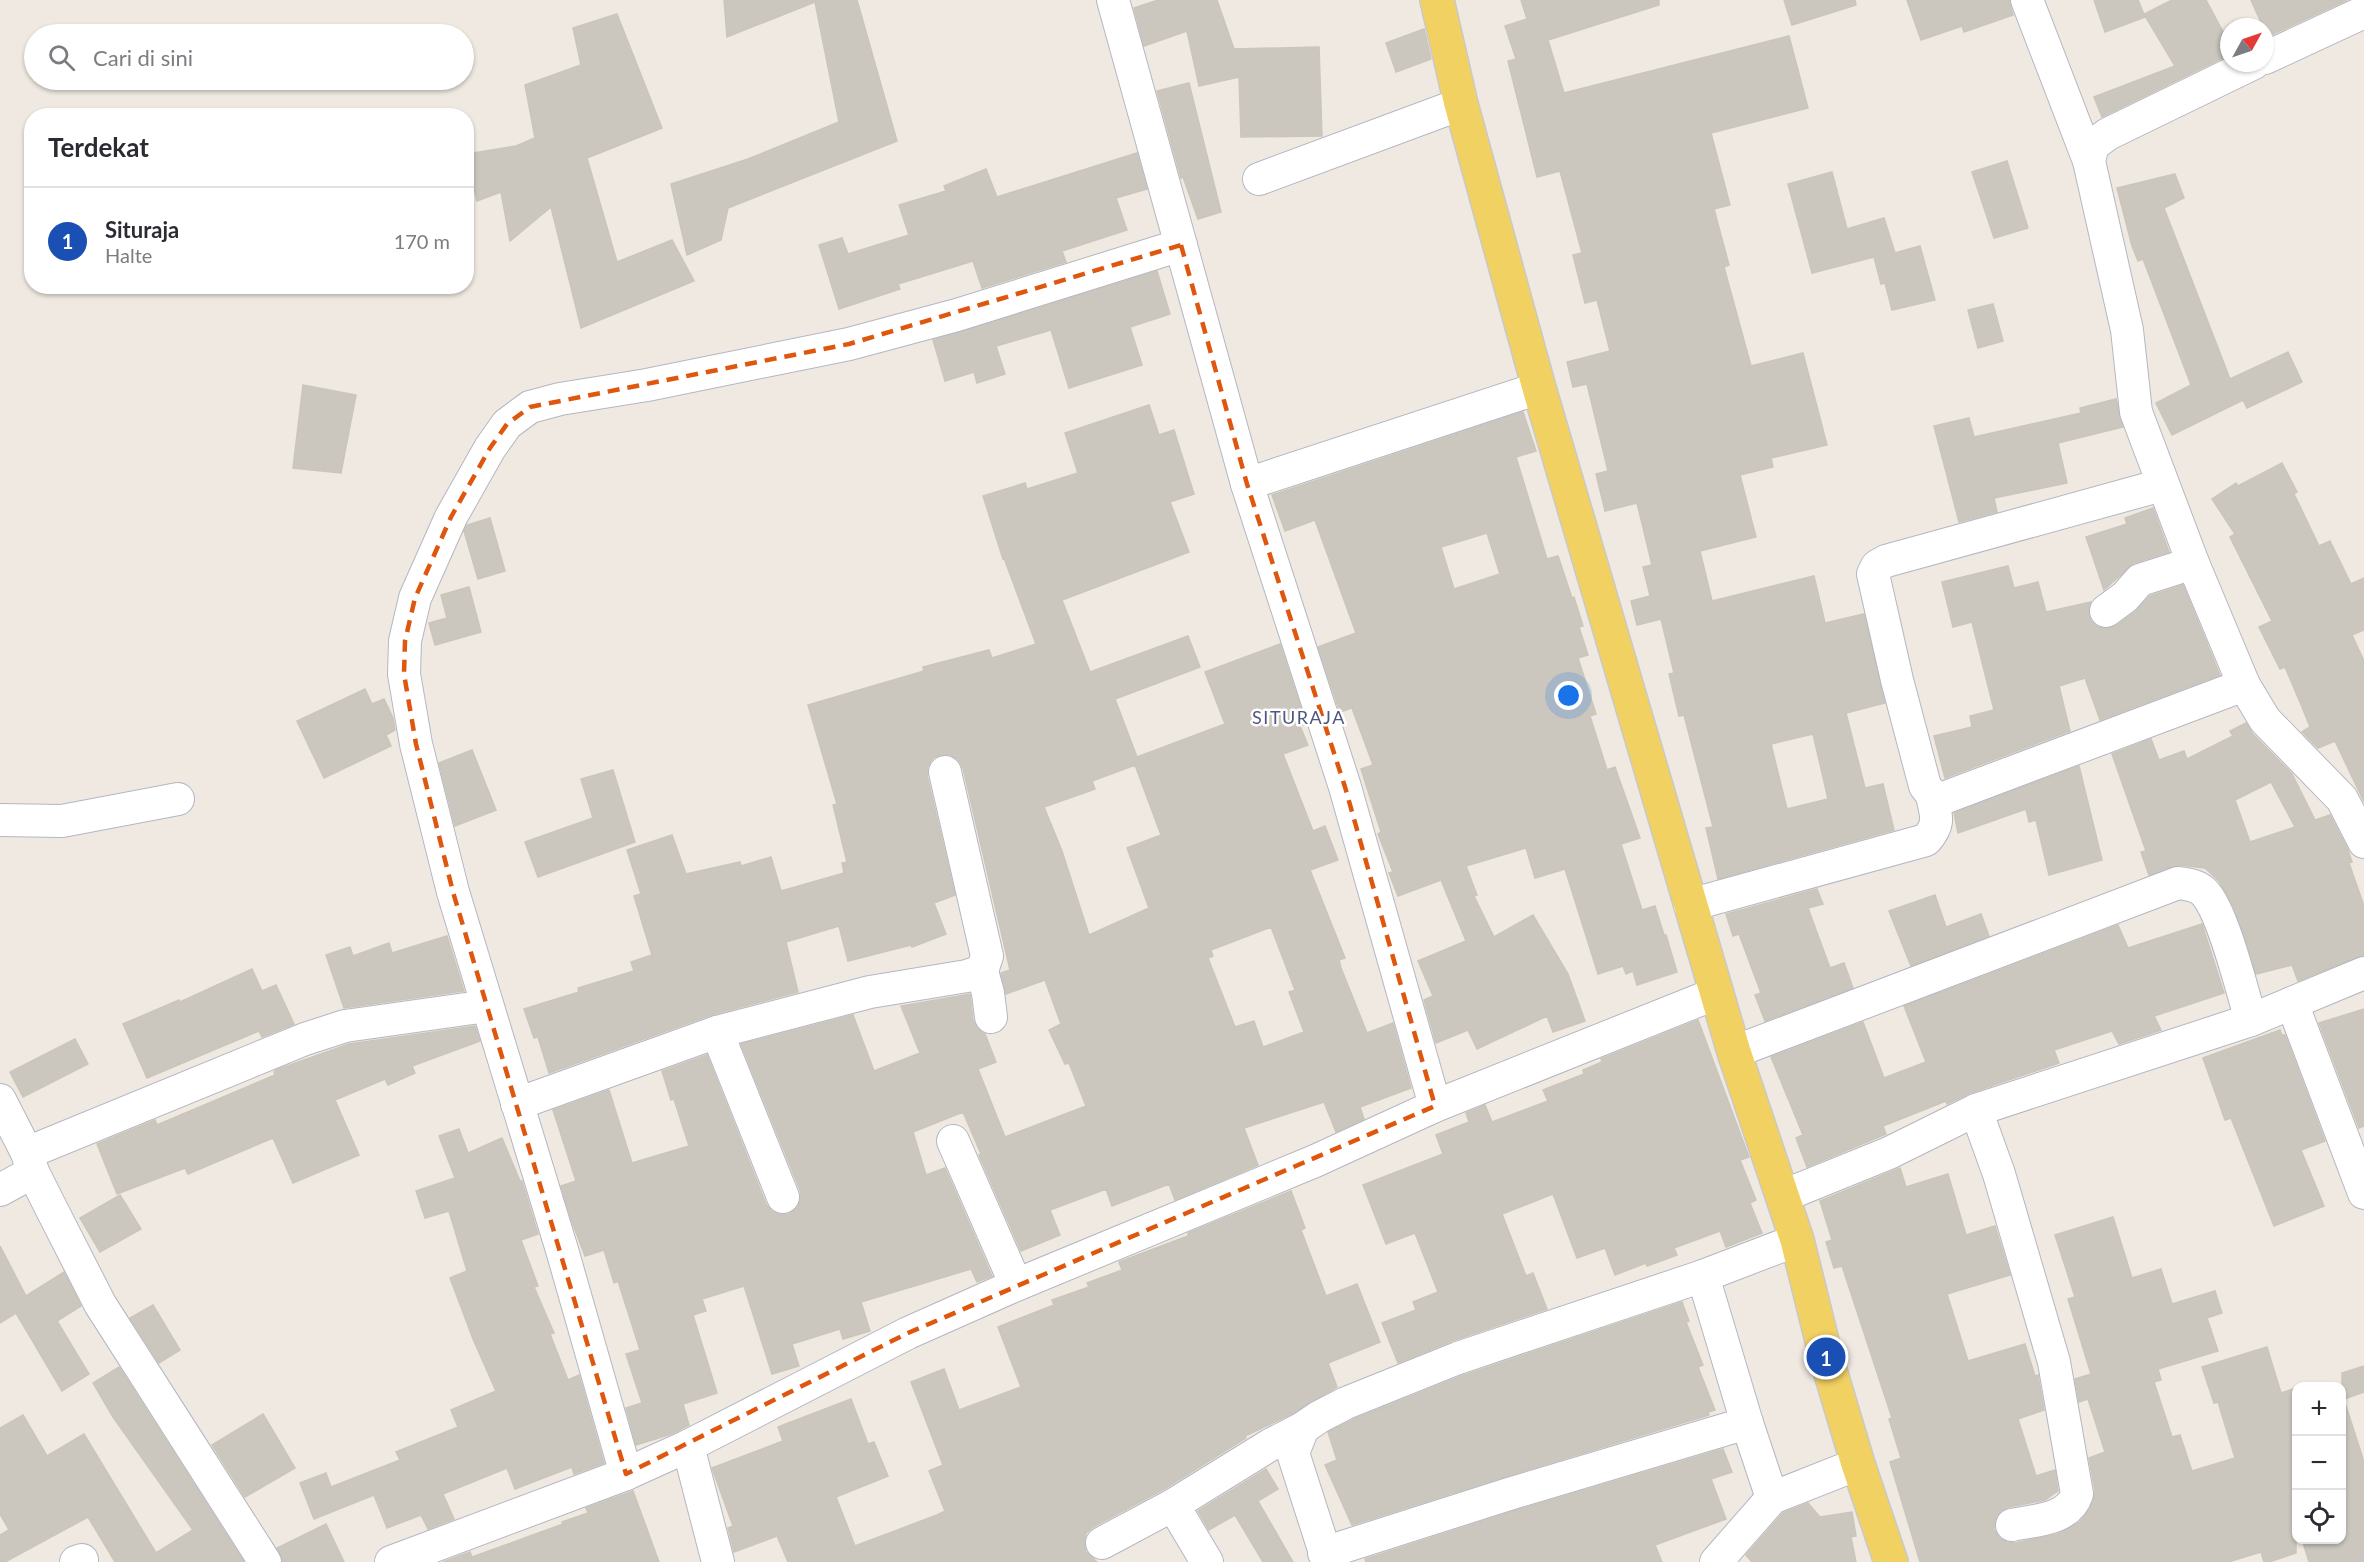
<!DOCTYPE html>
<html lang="id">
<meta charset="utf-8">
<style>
:root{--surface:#fff;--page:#f2f2f3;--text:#2b2b33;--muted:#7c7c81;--line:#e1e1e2;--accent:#4264fb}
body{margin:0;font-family:Lato,sans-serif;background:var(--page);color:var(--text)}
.controls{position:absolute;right:18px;bottom:18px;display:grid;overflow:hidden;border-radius:12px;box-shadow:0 2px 4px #0004}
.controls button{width:54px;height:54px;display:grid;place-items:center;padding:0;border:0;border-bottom:2px solid var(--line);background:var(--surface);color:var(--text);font:30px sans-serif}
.compass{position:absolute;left:2220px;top:18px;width:54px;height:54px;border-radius:50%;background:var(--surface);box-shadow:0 2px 4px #0004;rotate:50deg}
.you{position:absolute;left:1569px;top:696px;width:21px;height:21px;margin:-15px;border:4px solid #fff;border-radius:50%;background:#1a73e8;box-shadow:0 0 0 9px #1a73e833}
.badge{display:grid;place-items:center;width:39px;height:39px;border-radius:50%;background:var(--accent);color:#fff;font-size:20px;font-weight:700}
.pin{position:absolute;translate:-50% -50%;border:3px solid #fff;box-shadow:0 2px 6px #0006}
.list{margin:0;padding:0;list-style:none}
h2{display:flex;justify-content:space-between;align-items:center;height:78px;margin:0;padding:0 24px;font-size:26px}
h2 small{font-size:20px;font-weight:400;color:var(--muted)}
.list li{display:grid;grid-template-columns:39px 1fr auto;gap:18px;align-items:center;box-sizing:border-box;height:108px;padding:0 24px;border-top:2px solid var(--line)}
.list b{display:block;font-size:22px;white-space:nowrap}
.list p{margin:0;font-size:20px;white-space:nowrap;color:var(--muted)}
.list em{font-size:20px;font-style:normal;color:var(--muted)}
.icon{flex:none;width:33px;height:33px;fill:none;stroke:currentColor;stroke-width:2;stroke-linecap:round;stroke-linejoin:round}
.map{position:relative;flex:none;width:2364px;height:1562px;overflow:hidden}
.search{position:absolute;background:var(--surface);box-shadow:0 2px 4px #0004;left:24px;top:24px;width:450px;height:66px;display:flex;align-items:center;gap:15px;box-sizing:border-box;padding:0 21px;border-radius:33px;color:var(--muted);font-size:22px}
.panel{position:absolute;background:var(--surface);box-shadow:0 2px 4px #0004;left:24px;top:108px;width:450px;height:186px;border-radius:24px}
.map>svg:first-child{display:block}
.building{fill:#cbc7bf;stroke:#cbc5ba;stroke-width:1.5;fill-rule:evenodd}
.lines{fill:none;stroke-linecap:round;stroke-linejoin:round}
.street-casing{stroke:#b4b7c1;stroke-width:34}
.primary-casing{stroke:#c9c9c9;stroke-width:36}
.street{stroke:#fff;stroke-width:32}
.primary{stroke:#f2d163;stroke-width:33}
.marked{fill:none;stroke:#df570e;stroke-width:4.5;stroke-dasharray:12 8;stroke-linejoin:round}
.labels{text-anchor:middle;stroke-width:5;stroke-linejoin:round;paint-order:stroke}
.quarter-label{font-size:18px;letter-spacing:1.5px;fill:#4d5680;stroke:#fff}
</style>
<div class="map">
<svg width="2364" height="1562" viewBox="0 0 2364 1562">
<rect width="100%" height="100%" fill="#efe9e1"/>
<!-- building -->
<g class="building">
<path d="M724 0H857L897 141 728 208 721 240 687 255 671 184 748 159 839 122 815 2 727 37Z"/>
<path d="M1158 0H1217L1234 49 1319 47 1322 136 1241 137 1239 77 1199 86 1187 31 1144 46 1134 8Z"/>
<path d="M1521 0H1659V5L1548 40 1564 93 1789 36 1808 108 1711 133 1730 205 1714 209 1729 265 1724 267 1751 366 1803 353 1827 445 1771 458 1773 467 1740 475 1756 537 1700 551 1712 601 1814 576 1825 623 1864 614 1885 703 1846 713 1865 788 1883 784 1894 830 1718 879 1706 828 1713 827 1684 715 1679 716 1669 674 1674 673 1661 619 1637 625 1631 601 1650 596 1643 567 1652 565 1637 503 1605 511 1596 474 1608 471 1587 384 1573 387 1567 362 1610 351 1597 300 1585 303 1573 255 1582 253 1560 171 1537 177 1508 61 1516 59 1505 26 1527 19ZM1813 734 1828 799 1787 809 1771 744Z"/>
<path d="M1784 0H1855L1856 5 1792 25Z"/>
<path d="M1907 0H2009L2013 15 1964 32 1962 26 1921 40Z"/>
<path d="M2094 0H2138L2145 17 2105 32Z"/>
<path d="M2172 0H2206L2229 43V55L2102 117 2094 97 2175 66 2144 14Z"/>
<path d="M2251 0H2347L2267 37 2265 27H2263Z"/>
<path d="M617 14 662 128 587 158 617 262 672 240 694 281 581 328 551 207 510 241 501 192 477 201 466 154 516 146 535 138 525 85 581 65 573 28Z"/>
<path d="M1424 29 1431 59 1396 72 1386 43Z"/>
<path d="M1189 83 1221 212 1198 219 1183 177 1181 178 1157 91Z"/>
<path d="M1137 153 1147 189 1116 198 1127 230 1062 251 1066 262 982 288 973 261 898 284 900 289 839 309 819 245 842 238 848 254 909 235 899 205 946 191 944 186 986 169 997 197Z"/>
<path d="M2007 161 2028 228 1994 238 1972 172Z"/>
<path d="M1832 172 1847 229 1884 218 1895 253 1920 246 1935 300 1892 310 1885 283 1881 284 1874 257 1812 273 1788 184Z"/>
<path d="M2175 174 2184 198 2164 208 2230 379 2288 352 2302 382 2247 408 2243 400 2172 435 2156 403 2191 385 2143 259 2138 261 2132 246 2117 188Z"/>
<path d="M1157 271 1170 314 1130 327 1142 365 1069 388 1051 330 996 346 1005 374 977 383 974 372 945 381 933 340Z"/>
<path d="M1993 304 2003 341 1978 348 1968 310Z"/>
<path d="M303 385 356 395 341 473 293 468Z"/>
<path d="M2116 399 2123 427 2058 443 2067 483 1994 498 1997 512 1959 522 1934 426 1969 418 1974 437 2081 413 2080 408Z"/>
<path d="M1149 405 1159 435 1174 430 1194 494 1170 502 1189 552 1062 600 1090 672 1188 636 1200 667 1115 699 1137 757 1225 724 1205 672 1280 644 1306 724 1300 726 1308 745 1283 754 1313 831 1325 826 1338 860 1310 870 1345 958 1339 960 1341 968 1367 1033 1393 1023 1411 1088 1360 1107 1364 1119 1336 1132 1324 1102 1244 1128 1258 1165 1175 1200 1169 1184 1112 1206 1106 1189 1050 1210 1060 1235 1021 1251 979 1155 981 1154 963 1112 913 1132 926 1175 945 1168 992 1276 977 1282 971 1269 861 1302 870 1331 843 1339 840 1329 792 1344 799 1366 772 1374 744 1286 702 1299 706 1311 693 1315 717 1393 683 1404 689 1425 671 1434 636 1445 626 1408 642 1403 626 1354 640 1350 618 1281 614 1283 604 1250 585 1256 572 1222 561 1186 576 1181 553 1110 609 1090 632 1163 689 1146 674 1099 671 1100 662 1071 707 1055 766 1204 772 1211 780 1215 789 1214 797 1208 801 1199 800 1190 741 1044 853 1015 874 1071 920 1053 901 1006 970 994 973 1020 977 1028 985 1034 996 1062 978 1069 1005 1137 1086 1106 1069 1063 1065 1064 1049 1030 1061 1024 1045 980 1006 994 1001 973 1010 970 963 768 958 759 950 755H940L933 758 928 766 927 775 955 895 934 903 946 934 912 947 911 945 848 961 839 926 786 942 798 992 711 1015 549 1073 538 1037 534 1038 524 1009 579 992 578 988 634 971 631 962 652 955 634 896 641 894 627 850 672 835 686 874 740 862 741 866 771 857 781 891 844 873 842 863 847 862 833 805 837 804 808 705 924 671 923 667 989 650 992 658 1036 644 1004 558 1003 559 983 496 1025 483 1027 489 1078 473 1065 433ZM1135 765 1161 835 1127 848 1149 908 1089 935 1062 851 1044 807 1095 789 1092 781ZM1271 927 1295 990 1289 992 1304 1032 1263 1047 1254 1021 1235 1027 1208 958 1213 956 1211 950Z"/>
<path d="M1523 412 1536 451 1516 457 1547 559 1558 556 1572 598 1574 597 1583 626 1579 627 1588 655 1578 658 1596 714 1590 716 1607 770 1615 767 1640 838 1621 844 1642 910 1655 906 1664 935H1666L1677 972 1637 985 1633 971 1626 974 1623 966 1598 974 1565 869 1535 878 1526 848 1466 866 1477 895 1474 896 1494 937 1533 915 1568 974 1585 1021 1553 1032 1547 1016 1477 1049 1468 1030 1436 1043 1424 1000 1433 996 1418 961 1466 941 1441 880 1398 896 1389 873 1393 872 1378 834 1381 832 1361 769 1373 765 1352 708 1340 712 1318 647 1356 633 1315 520 1285 531 1272 495ZM1487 533 1500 574 1454 589 1441 547Z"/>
<path d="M2282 463 2297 492 2294 494 2319 546 2330 541 2351 584 2364 578V630L2352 635 2364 661V802L2335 741 2318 748 2302 732 2310 727 2302 707 2285 667 2280 669 2259 627 2272 621 2230 537 2235 534 2212 499 2236 483 2238 486Z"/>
<path d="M2153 508 2169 552 2134 563 2104 590 2086 537 2127 524 2125 518Z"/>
<path d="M490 518 505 571 478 579 464 531 467 525Z"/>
<path d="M2008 566 2014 588 2038 582 2046 612 2091 602 2088 612 2091 621 2098 627 2107 629 2117 625 2136 611 2150 596 2183 585 2220 675 2100 720 2085 678 2059 686 2070 731 1945 778 1934 736 1972 727 1970 716 1994 710 1972 622 1953 627 1942 582Z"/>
<path d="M469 587 481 632 435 645 429 623 447 618 441 595Z"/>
<path d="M365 689 372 704 384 699 393 718 395 730 386 735 391 746 324 778 297 721Z"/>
<path d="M2246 723 2252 733 2292 774 2315 820 2330 815 2348 850 2352 862 2349 863 2364 906V955L2298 981 2292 965 2256 974 2234 908 2219 881 2205 868 2179 865 2149 875 2141 852 2146 851 2112 754 2151 739 2159 760 2184 751 2187 759 2233 736 2230 731ZM2271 782 2295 827 2250 842 2235 800Z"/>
<path d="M472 750 496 810 455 826 439 763Z"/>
<path d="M2079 766 2102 860 2049 875 2036 820 2029 822 2026 809 1958 833 1954 813Z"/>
<path d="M613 770 635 842 538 877 525 842 593 818 581 779Z"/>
<path d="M1817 889 1823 904 1808 908 1830 968 1844 963 1853 988 1765 1021 1755 995 1761 993 1739 934 1733 936 1726 914Z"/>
<path d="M1935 895 1946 927 1981 914 1989 936 1911 966 1889 911Z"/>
<path d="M2202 924 2224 993 2154 1016 2161 1030 2119 1044 2112 1031 2054 1050 2059 1063 1970 1093 1947 1104 1946 1101 1883 1126 1886 1134 1807 1167 1796 1138 1803 1135 1771 1057 1863 1022 1884 1078 1926 1062 1904 1006 2118 925 2128 948Z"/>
<path d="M447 936 464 991 344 1008 326 955 350 947 353 956 389 943 392 953Z"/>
<path d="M252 969 262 991 276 985 294 1024 262 1037 259 1031 147 1078 123 1024 179 1000 180 1002Z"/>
<path d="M2364 1009V1126L2359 1128 2319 1023Z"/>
<path d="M1698 1020 1749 1157 1740 1160 1756 1200 1750 1203 1762 1233 1726 1247 1720 1231 1674 1248 1677 1255 1647 1266 1646 1263 1615 1275 1605 1248 1577 1258 1553 1194 1502 1214 1526 1276 1533 1273 1547 1309 1452 1341 1398 1363 1382 1323 1416 1310 1413 1302 1438 1292 1415 1233 1386 1244 1363 1185 1443 1154 1436 1135 1469 1122 1466 1113 1485 1105 1492 1122 1548 1101 1543 1090 1584 1074 1583 1070 1602 1062 1601 1059Z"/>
<path d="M475 1026 480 1041 412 1066 415 1073 388 1085 385 1079 335 1100 359 1155 293 1183 273 1138 188 1174 185 1168 117 1194 97 1144 155 1120 157 1125 275 1075 274 1072 276 1070 349 1044Z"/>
<path d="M2280 1030 2282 1035H2285L2325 1141 2301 1150 2324 1206 2274 1226 2231 1118 2225 1120 2203 1058Z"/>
<path d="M75 1039 88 1064 23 1097 10 1072Z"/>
<path d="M459 1129 468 1153 502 1138 520 1181H522L538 1234 521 1240 538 1286 534 1287 554 1333 550 1334 568 1380 579 1375 604 1463 574 1474 572 1467 515 1489 507 1468 443 1494 454 1519 428 1529 421 1515 387 1528 374 1495 314 1519 300 1483 326 1473 331 1487 400 1460 396 1452 458 1427 451 1410 496 1391 473 1339 450 1278 467 1271 449 1211 425 1218 416 1191 455 1178 439 1136Z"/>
<path d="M1900 1168 1906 1187 1948 1174 1966 1235 1995 1226 2010 1275 1947 1294 1968 1361 2025 1344 2035 1376 2038 1375 2044 1410 2018 1419 2036 1476 2055 1470 2058 1491 2045 1500 2009 1507 2001 1511 1995 1520 1994 1529 1999 1537 2007 1542 2015 1543 2057 1534 2080 1522 2093 1502 2095 1491 2089 1458 2105 1452 2088 1399 2079 1402 2075 1379 2091 1374 2068 1299 2075 1297 2055 1235 2113 1217 2132 1278 2161 1269 2172 1304 2215 1291 2222 1313 2207 1318 2218 1351 2158 1369 2161 1380 2154 1382 2172 1437 2180 1435 2192 1471 2235 1458 2218 1402 2214 1403 2202 1367 2267 1347 2281 1393 2296 1388V1553L2269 1562H2264L2261 1552 2228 1562H1920L1890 1462 1901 1458 1889 1419 1892 1418 1842 1266 1834 1268 1826 1242 1832 1240 1820 1201Z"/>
<path d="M1291 1191 1305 1228 1301 1230 1326 1296 1357 1284 1380 1342 1328 1363 1337 1387 1294 1413 1245 1436 1246 1438 1164 1489 1093 1527 1086 1533 1084 1543 1086 1552 1097 1562H788L777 1536 734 1552 728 1528 733 1526 712 1468 783 1441 778 1427 851 1399 868 1444 874 1442 888 1476 836 1497 855 1546 937 1515 945 1511 929 1471 943 1465 911 1382 944 1369 959 1410 1021 1387 998 1327 1054 1305 1052 1300 1089 1287 1087 1283 1122 1270 1119 1262 1188 1236V1233Z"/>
<path d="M120 1195 141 1229 100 1252 80 1218Z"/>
<path d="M0 1246 26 1296 64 1272 81 1306 57 1321 89 1374 62 1391 16 1313 0 1323Z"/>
<path d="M1682 1302 1689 1321 1686 1322 1703 1365 1698 1367 1715 1410 1708 1412 1709 1415 1504 1477 1352 1525 1325 1465 1337 1460 1328 1432 1354 1419 1464 1375Z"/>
<path d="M153 1305 180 1350 159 1363 130 1318Z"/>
<path d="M2364 1366V1392L2342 1400V1373Z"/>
<path d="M119 1367 244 1562H115L88 1517 5 1562H0V1535L9 1530 0 1514V1428L23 1415 47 1456 84 1434 156 1553 193 1530 113 1417 93 1383Z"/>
<path d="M2346 1406 2364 1462V1562H2309L2302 1539H2342V1407Z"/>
<path d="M263 1414 295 1468 245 1497 212 1445Z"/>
<path d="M1723 1449 1732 1472 1711 1479 1726 1519 1655 1545 1662 1562H1366L1365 1559 1514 1511Z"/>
<path d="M1266 1469 1278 1489 1258 1501 1293 1562H1263L1235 1515 1209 1530 1198 1511Z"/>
<path d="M633 1491 659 1562H443L470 1552 472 1557 563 1524 562 1522 588 1513 586 1508Z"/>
<path d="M1808 1503 1820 1517 1852 1512 1856 1536 1851 1537 1856 1562H1752L1746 1555 1783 1513Z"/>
<path d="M326 1524 344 1562H283L277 1548Z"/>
</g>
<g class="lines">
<defs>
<g id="street">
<path d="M1113 0 1247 484 1345 787 1435 1106"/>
<path d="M2027 0 2089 161"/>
<path d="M2265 58 2364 12"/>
<path d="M2254 63 2108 134 2093 145 2089 161 2127 330 2136 412 2193 563 2244 685 2265 720 2342 799 2364 842"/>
<path d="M1259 179 1461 104"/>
<path d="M1247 484 1539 388"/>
<path d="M2162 485 1886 561 1877 566 1873 574 1897 680 1925 786 1932 795 1941 799 2244 685"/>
<path d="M2106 611 2125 597 2140 580 2193 563"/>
<path d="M0 820 62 821 178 799"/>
<path d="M1690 905 1926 840C1941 823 1936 816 1932 795"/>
<path d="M982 971 988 993 991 1017"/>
<path d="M2292 1003 2364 1193"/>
<path d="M717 1032 783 1197"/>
<path d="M1734 1052 2178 883C2187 884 2197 885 2204 892 2223 911 2242 991 2251 1020"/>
<path d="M0 1100 27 1153 33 1172 50 1206 100 1304 265 1562"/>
<path d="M517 1104 717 1032 870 992 967 976 982 971 987 956 945 772"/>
<path d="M1976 1110 1999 1174 2054 1362 2077 1494C2069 1520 2035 1520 2012 1525"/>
<path d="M953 1141 1016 1285"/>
<path d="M27 1153 305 1039 345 1026 487 1006"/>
<path d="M0 1190 33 1172"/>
<path d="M1783 1196 1889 1153 1976 1110 2251 1020 2364 973"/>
<path d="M1703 1276 1747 1423 1772 1498"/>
<path d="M688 1446 718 1562"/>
<path d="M626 1474 562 1250 453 892 416 744 404 674 405 641 415 598 451 517 490 448 507 424 530 407 560 399 647 385 849 344 957 315 1181 245"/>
<path d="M1173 1505 1207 1562"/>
<path d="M1102 1543 1173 1505 1270 1445 1303 1428"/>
<path d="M1324 1553 1509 1494 1747 1423"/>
<path d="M76 1562 82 1560"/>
<path d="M391 1562 626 1474 688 1446 908 1333 1016 1285 1315 1161 1435 1106 1717 993"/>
<path d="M1328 1562 1293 1453 1303 1428 1319 1417 1346 1403 1458 1358 1703 1276 1797 1240"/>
<path d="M1716 1562 1772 1498 1858 1464"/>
</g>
<path id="primary" d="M1437 0 1461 104 1539 388 1734 1052 1797 1240 1826 1357 1858 1464 1891 1562"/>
</defs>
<!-- street casing -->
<use href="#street" class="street-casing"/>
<!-- primary casing -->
<use href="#primary" class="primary-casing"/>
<!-- street -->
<use href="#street" class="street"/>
<!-- primary -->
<use href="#primary" class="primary"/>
</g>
<!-- marked area -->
<path class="marked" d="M1181 245 1247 484 1345 787 1435 1106 908 1333 626 1474 453 892 416 744 404 674 405 641 415 598 451 517 490 448 507 424 530 407 849 344Z"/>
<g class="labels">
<!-- quarter labels -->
<g class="quarter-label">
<text x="1299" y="724">SITURAJA</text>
</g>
</g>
</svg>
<div class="controls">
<button>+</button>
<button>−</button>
<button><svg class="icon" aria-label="locate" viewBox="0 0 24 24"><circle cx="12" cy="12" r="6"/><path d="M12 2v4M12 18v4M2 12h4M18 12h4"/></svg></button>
</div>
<svg class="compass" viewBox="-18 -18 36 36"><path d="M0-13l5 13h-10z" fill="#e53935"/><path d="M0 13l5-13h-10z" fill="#7c7c81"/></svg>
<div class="you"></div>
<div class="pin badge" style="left:1826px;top:1357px;background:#1a4fb4">1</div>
<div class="search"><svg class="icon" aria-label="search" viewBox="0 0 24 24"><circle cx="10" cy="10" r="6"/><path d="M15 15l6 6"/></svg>Cari di sini</div>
<section class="panel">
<h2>Terdekat<small></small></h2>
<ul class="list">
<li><span class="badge" style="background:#1a4fb4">1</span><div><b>Situraja</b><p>Halte</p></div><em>170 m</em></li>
</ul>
</section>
</div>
